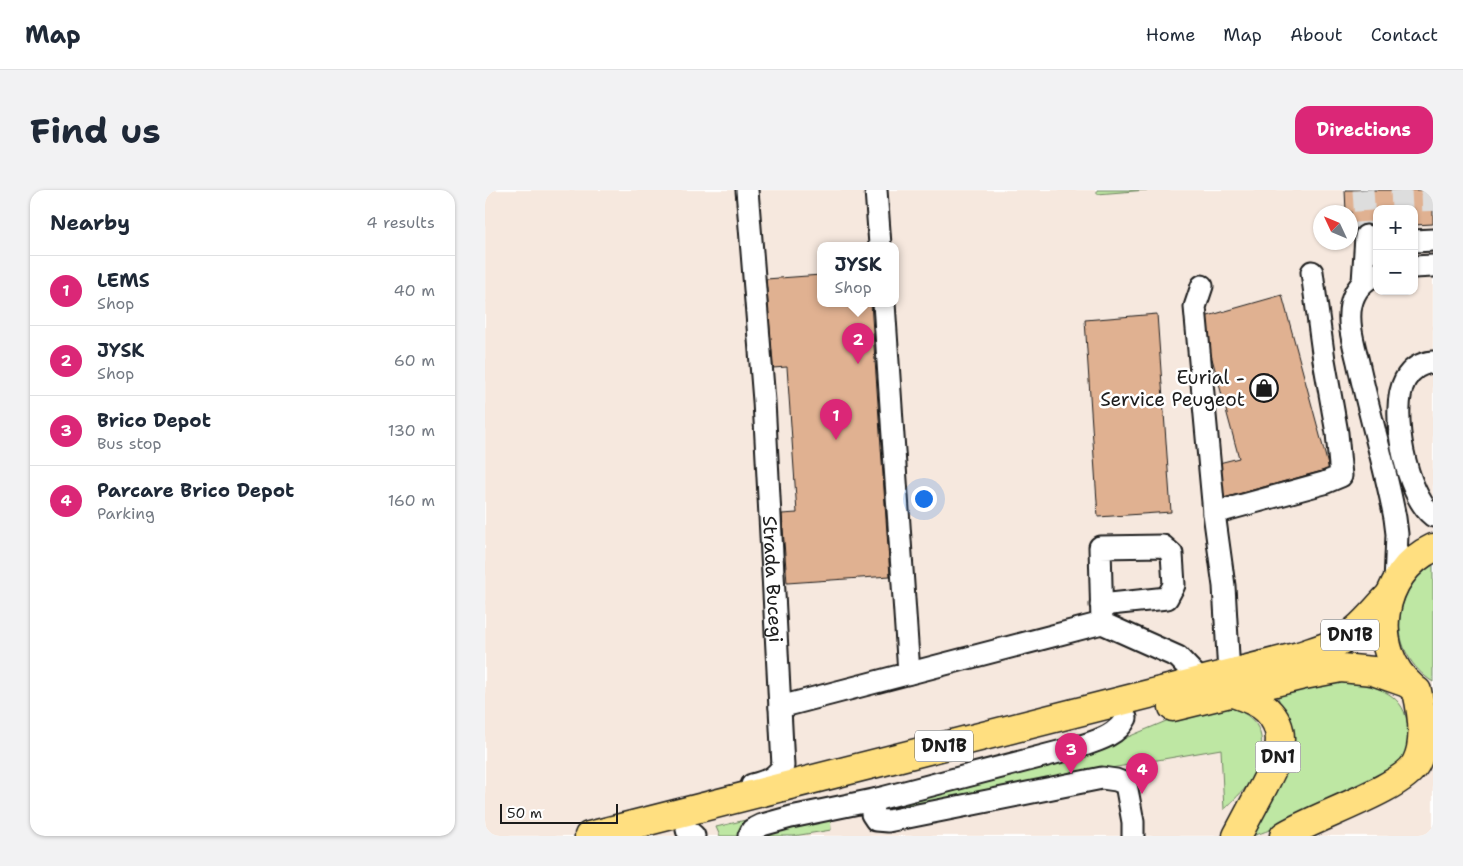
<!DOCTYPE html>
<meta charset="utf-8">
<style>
:root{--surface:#fff;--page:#f2f2f3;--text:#1f2937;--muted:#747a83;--line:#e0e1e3;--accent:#db2777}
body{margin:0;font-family:"Shantell Sans",sans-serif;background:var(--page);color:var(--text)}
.controls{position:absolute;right:15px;top:15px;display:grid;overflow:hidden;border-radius:10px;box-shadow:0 1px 4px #0004}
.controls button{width:45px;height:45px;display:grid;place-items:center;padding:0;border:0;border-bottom:1px solid var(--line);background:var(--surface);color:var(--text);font:25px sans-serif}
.compass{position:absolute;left:828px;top:15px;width:45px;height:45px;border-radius:50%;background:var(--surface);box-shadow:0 1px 4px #0004;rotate:314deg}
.scale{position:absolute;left:15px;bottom:12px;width:118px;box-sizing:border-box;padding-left:5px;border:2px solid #1c1c1c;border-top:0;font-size:14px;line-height:18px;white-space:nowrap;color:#1c1c1c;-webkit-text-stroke:4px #fff;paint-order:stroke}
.you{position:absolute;left:438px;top:308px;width:18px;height:18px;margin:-12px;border:4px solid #fff;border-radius:50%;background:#1a73e8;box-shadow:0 0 0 8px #1a73e833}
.badge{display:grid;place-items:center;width:32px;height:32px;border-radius:50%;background:var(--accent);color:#fff;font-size:16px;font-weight:700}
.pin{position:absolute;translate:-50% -41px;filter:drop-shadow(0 1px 2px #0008)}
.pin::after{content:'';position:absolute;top:26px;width:18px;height:15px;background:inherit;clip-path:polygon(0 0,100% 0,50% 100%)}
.popup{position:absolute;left:332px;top:52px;width:82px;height:65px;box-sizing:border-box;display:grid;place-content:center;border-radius:10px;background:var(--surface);filter:drop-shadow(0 1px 4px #0005);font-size:16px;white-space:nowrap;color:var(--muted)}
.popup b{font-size:19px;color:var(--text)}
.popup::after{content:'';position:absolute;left:50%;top:100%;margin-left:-10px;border:10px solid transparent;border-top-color:var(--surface)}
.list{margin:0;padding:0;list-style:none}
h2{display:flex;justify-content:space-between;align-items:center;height:65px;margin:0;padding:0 20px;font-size:21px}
h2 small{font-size:16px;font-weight:400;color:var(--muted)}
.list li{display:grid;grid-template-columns:32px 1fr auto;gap:15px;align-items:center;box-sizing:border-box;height:70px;padding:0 20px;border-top:1px solid var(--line)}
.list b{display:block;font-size:19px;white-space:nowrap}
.list p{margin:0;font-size:16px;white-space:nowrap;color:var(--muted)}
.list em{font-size:16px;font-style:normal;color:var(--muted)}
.map{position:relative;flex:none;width:948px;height:646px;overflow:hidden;border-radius:15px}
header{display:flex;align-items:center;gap:30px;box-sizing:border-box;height:70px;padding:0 25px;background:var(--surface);border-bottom:1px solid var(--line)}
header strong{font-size:24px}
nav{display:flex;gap:28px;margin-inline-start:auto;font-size:18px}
.intro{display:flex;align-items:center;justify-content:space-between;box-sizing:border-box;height:120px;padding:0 30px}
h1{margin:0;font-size:35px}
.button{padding:12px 22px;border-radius:15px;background:var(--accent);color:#fff;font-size:18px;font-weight:700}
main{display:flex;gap:30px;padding:0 30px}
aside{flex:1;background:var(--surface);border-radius:15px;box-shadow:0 1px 4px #0004}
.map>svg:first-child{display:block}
.built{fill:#f6e8de;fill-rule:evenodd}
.green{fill:#bee7a3;stroke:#6d8260}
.building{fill:#e0b191;stroke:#1c1c1c}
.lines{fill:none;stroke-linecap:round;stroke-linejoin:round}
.minor-tunnel{stroke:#ddd;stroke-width:21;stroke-dasharray:21 11;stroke-linecap:butt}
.minor-casing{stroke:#1c1c1c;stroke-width:25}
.major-casing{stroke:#1c1c1c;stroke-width:31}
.minor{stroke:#fff;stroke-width:21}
.major{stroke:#ffdf80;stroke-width:28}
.labels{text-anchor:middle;stroke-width:5;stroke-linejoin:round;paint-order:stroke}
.shield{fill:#fff;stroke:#606060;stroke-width:1}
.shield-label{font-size:18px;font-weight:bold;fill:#1c1c1c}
.poi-label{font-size:19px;fill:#1c1c1c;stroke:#fff;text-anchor:end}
.street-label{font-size:19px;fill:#1c1c1c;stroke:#fff}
</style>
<header>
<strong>Map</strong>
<nav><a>Home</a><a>Map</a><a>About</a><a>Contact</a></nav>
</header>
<div class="intro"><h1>Find us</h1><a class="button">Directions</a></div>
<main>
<aside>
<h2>Nearby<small>4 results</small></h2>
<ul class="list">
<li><span class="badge">1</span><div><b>LEMS</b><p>Shop</p></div><em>40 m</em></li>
<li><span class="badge">2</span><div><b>JYSK</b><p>Shop</p></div><em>60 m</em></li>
<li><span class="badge">3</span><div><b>Brico Depot</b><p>Bus stop</p></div><em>130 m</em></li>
<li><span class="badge">4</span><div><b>Parcare Brico Depot</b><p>Parking</p></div><em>160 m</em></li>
</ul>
</aside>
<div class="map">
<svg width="948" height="646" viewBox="0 0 948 646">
<rect width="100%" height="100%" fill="#fff"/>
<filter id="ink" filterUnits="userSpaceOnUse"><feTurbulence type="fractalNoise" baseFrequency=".02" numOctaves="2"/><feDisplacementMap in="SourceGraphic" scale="10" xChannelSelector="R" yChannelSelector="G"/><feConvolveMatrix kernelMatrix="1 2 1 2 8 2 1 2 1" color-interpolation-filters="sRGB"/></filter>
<g filter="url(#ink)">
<!-- built -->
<path class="built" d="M0 0H948V646H0ZM892 19H929V101H892ZM836 22H866V52H836ZM336 55H410V113H336Z"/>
<!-- green -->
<g class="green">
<path d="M612 0H662L612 4Z"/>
<path d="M948 375V492C903 463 904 404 948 375Z"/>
<path d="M855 491C880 494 913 498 921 527 925 542 927 558 917 571 902 591 793 639 767 646L802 531 792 505Z"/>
<path d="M742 517C774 524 784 547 771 578 770 582 768 588 765 592 758 602 747 611 739 620L736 559 574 587 406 623 400 620 404 614 583 572 686 529Z"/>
<path d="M417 593 257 646H235L231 637Z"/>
<path d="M345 627 346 640 309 646H276Z"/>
</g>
<!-- building -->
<g class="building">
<path d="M860 0H948V34L929 35V19H892V46L866 47V22H861Z"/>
<path d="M336 85V113H386L405 386 302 393 297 324 312 323 302 177 288 178 281 89Z"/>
<path d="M797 105 844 279 739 308 730 274 754 268 716 128Z"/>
<path d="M672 124 686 322 613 327 600 130Z"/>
</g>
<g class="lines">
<!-- minor-tunnel -->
<g class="minor-tunnel">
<path d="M878 0 881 46"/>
<path d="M916 0 917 19"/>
<path d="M947 0 948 28"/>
</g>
<defs>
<g id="minor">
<path id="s1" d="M262 0 279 211 298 576C289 589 282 591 267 595"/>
<path d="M391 0 395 55"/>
<path d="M929 51 948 50"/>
<path d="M929 77 948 76"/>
<path d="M892 84C878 90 869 101 866 115 862 133 869 155 873 172 884 224 900 275 910 328L912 344 910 393"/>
<path d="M878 92 881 46"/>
<path d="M717 96 710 117 729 323 739 396 744 484"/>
<path d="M399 113 424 483"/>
<path d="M948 172C936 173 926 179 920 190 904 220 921 305 948 326"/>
<path d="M729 323 839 293 856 286 852 243 839 170 827 82"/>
<path d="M616 415 682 408 689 395 687 364 678 356 615 357 617 433 693 467 716 491"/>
<path d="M295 517 617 433"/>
<path d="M393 609 388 614 387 624 391 630 403 631 617 588 631 590 641 594 648 632V646"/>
<path d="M202 640 209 646"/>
<path d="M264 646 267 640 277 635 306 627 393 609 593 557C611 551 632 546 641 528"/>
</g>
<g id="major">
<path d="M927 497C882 459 895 382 948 358"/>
<path d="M748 503C760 507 773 511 782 520 808 545 789 576 776 601 768 616 760 631 752 646"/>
<path d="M688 517 819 485 856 478 888 481 922 493"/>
<path d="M104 646 814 466C834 459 855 454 871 440 883 430 893 417 904 406"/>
<path d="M799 646C828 627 917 599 931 573 942 552 937 523 932 501"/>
</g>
</defs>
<!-- minor casing -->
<use href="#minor" class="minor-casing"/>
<!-- major casing -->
<use href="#major" class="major-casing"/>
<!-- minor -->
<use href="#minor" class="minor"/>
<!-- major -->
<use href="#major" class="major"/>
</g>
</g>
<!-- icons -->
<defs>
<symbol id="shop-ring" viewBox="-11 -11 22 22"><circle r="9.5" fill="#fff" stroke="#1c1c1c" stroke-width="1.5"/><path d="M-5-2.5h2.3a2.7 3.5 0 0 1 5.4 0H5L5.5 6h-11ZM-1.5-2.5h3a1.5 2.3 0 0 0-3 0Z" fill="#1c1c1c"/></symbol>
</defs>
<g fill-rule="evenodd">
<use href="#shop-ring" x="763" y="182" width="32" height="32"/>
</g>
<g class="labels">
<!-- shield labels -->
<g class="shield">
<rect x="836" y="429.5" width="58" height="31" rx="4"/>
<rect x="430" y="540.5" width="58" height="31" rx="4"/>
<rect x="770.5" y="551.5" width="45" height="31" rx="4"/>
</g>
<g class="shield-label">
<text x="865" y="451">DN1B</text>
<text x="459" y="562">DN1B</text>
<text x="793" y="573">DN1</text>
</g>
<!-- poi labels -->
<g class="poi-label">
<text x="760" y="194">Eurial -<tspan x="760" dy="22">Service Peugeot</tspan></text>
</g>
<!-- street labels -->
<g class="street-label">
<text dy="7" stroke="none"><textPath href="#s1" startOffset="390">Strada Bucegi</textPath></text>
</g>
</g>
</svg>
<div class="controls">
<button>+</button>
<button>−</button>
</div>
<svg class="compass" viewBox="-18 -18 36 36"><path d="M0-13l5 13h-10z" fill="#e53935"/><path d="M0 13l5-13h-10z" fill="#747a83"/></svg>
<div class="scale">50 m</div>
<div class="you"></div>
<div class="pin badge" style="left:351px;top:250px">1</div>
<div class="pin badge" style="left:373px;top:174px">2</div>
<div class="popup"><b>JYSK</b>Shop</div>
<div class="pin badge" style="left:586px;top:584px">3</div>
<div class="pin badge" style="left:657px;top:604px">4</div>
</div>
</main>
